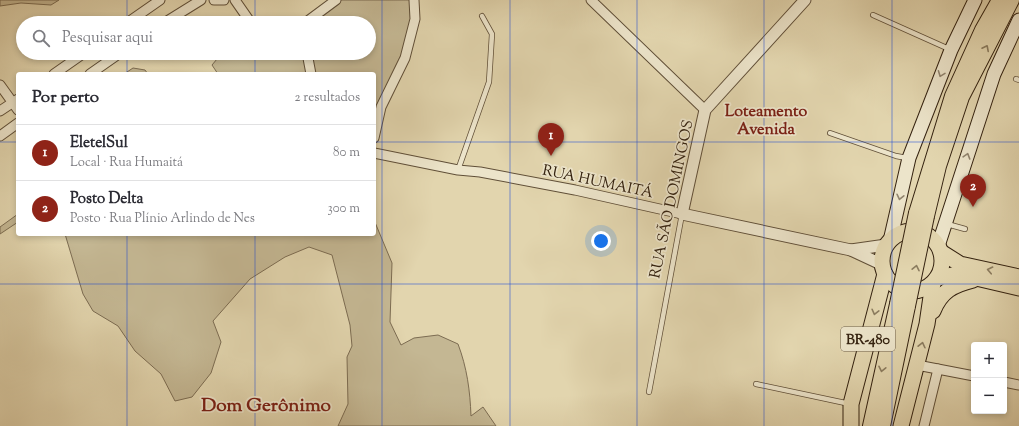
<!DOCTYPE html>
<html lang="pt">
<meta charset="utf-8">
<style>
:root{--surface:#fff;--page:#f2f2f3;--text:#2b2b33;--muted:#7c7c81;--line:#e1e1e2;--accent:#8f2418}
body{margin:0;font-family:"Sorts Mill Goudy",serif;background:var(--page);color:var(--text)}
.controls{position:absolute;right:12px;bottom:12px;display:grid;overflow:hidden;border-radius:4px;box-shadow:0 2px 6px #0003}
.controls button{width:36px;height:36px;display:grid;place-items:center;padding:0;border:0;border-bottom:1px solid var(--line);background:var(--surface);color:var(--text);font:20px sans-serif}
.you{position:absolute;left:601px;top:241px;width:14px;height:14px;margin:-10px;border:3px solid #fff;border-radius:50%;background:#1a73e8;box-shadow:0 0 0 6px #1a73e833}
.badge{display:grid;place-items:center;width:26px;height:26px;border-radius:50%;background:var(--accent);color:#fff;font-size:13px;font-weight:700}
.pin{position:absolute;translate:-50% -33px;filter:drop-shadow(0 1px 2px #0008)}
.pin::after{content:'';position:absolute;top:21px;width:14px;height:12px;background:inherit;clip-path:polygon(0 0,100% 0,50% 100%)}
.list{margin:0;padding:0;list-style:none}
h2{display:flex;justify-content:space-between;align-items:center;height:52px;margin:0;padding:0 16px;font-size:17px}
h2 small{font-size:13px;font-weight:400;color:var(--muted)}
.list li{display:grid;grid-template-columns:26px 1fr auto;gap:12px;align-items:center;box-sizing:border-box;height:56px;padding:0 16px;border-top:1px solid var(--line)}
.list b{display:block;font-size:15px;white-space:nowrap}
.list p{margin:0;font-size:13px;white-space:nowrap;color:var(--muted)}
.list em{font-size:13px;font-style:normal;color:var(--muted)}
.icon{flex:none;width:22px;height:22px;fill:none;stroke:currentColor;stroke-width:2;stroke-linecap:round;stroke-linejoin:round}
.map{position:relative;flex:none;width:1019px;height:426px;overflow:hidden}
.search{position:absolute;background:var(--surface);box-shadow:0 2px 6px #0003;left:16px;top:16px;width:360px;height:44px;display:flex;align-items:center;gap:10px;box-sizing:border-box;padding:0 14px;border-radius:22px;color:var(--muted);font-size:15px}
.panel{position:absolute;background:var(--surface);box-shadow:0 2px 6px #0003;left:16px;top:72px;width:360px;height:164px;border-radius:4px}
.map>svg:first-child{display:block}
.green{fill:#c4b793;stroke:#7c6c52}
.lines{fill:none;stroke-linecap:round;stroke-linejoin:round}
.service-casing{stroke:#604f38;stroke-width:6}
.minor-casing{stroke:#604f38;stroke-width:11}
.tertiary-casing{stroke:#604f38;stroke-width:13}
.secondary-casing{stroke:#342210;stroke-width:15}
.primary-casing{stroke:#342210;stroke-width:16}
.trunk-casing{stroke:#342210;stroke-width:17}
.service{stroke:#ece4ca;stroke-width:4.5}
.minor{stroke:#ece4ca;stroke-width:9}
.tertiary{stroke:#ece4ca;stroke-width:11}
.secondary{stroke:#ece4ca;stroke-width:13}
.primary{stroke:#e2d5ae;stroke-width:14}
.trunk{stroke:#e2d5ae;stroke-width:15}
.primary-bridge-casing{stroke:#342210;stroke-width:16;stroke-linecap:butt}
.primary-bridge{stroke:#e2d5ae;stroke-width:14}
.oneway{stroke:#8b7c5f}
.oneway2{stroke:#90836d}
.grid{fill:none;stroke:#1d4ed8;stroke-width:1;stroke-opacity:0.55}
.labels{text-anchor:middle;stroke-width:3.5;stroke-linejoin:round;paint-order:stroke}
.shield{fill:#ece4ca;stroke:#6b5c48;stroke-width:1}
.shield-label{font-size:14px;font-weight:bold;fill:#342210}
.street-label{font-size:15px;fill:#342210;stroke:#ece4ca}
.neighbourhood-label{font-size:16px;font-weight:bold;fill:#7a1f14;stroke:#ece4ca}
.district-label{font-size:19px;font-weight:bold;fill:#7a1f14;stroke:#ece4ca}
</style>
<div class="map">
<svg width="1019" height="426" viewBox="0 0 1019 426">
<rect width="100%" height="100%" fill="#e2d5ae"/>
<filter id="stains"><feTurbulence type="fractalNoise" baseFrequency=".005" numOctaves="4"/><feColorMatrix values="0 0 0 0 .2 0 0 0 0 .09 0 0 0 0 .02 0 0 0 .5 -.17"/></filter>
<radialGradient id="worn" r=".72"><stop offset=".6" stop-color="#630" stop-opacity="0"/><stop offset="1" stop-color="#630" stop-opacity=".3"/></radialGradient>
<!-- green -->
<g class="green">
<path d="M0 0H59L51 5 21 3 0 6Z"/>
<path d="M336 0H414L415 19 374 127V74H218L212 65 222 53H369V23H305Z"/>
<path d="M133 68 145 70 148 74H124Z"/>
<path d="M18 214V222L0 234V227Z"/>
<path d="M374 220 392 263 390 322 401 345 414 338 438 335 458 344C467 368 470 390 471 416L483 407 496 426H338L348 404 347 357 352 346 350 325 332 255 309 247 285 257 250 279 213 321 221 342 211 373 192 397 175 401 161 374 135 351 118 326 93 311 83 294 65 234H374Z"/>
</g>
<g class="lines">
<defs>
<g id="service">
<path d="M873 15 949 49"/>
<path d="M1016 79 1019 80"/>
<path d="M830 133 896 156 907 158"/>
<path d="M458 170 489 82 492 34 482 16"/>
<path d="M947 224 965 229"/>
<path d="M756 384 850 404"/>
<path d="M649 392 682 214"/>
</g>
<g id="minor">
<path d="M214 0H224"/>
<path d="M235 0 251 23"/>
<path d="M591 0 705 110"/>
<path d="M127 23 160 0"/>
<path d="M164 23 201 0"/>
<path d="M305 23 336 0"/>
<path d="M307 53 311 74"/>
<path d="M54 74 84 53"/>
<path d="M90 74 120 53"/>
<path d="M0 85 18 110"/>
<path d="M0 111 18 99"/>
<path d="M0 136 18 123"/>
<path d="M374 138 381 107 405 58 415 19 414 0"/>
<path d="M374 153 458 170 480 172 575 190 682 214"/>
<path d="M917 365 974 376"/>
<path d="M1004 382 1019 385"/>
<path d="M924 426 938 369"/>
</g>
<g id="tertiary">
<path d="M805 0 705 110 682 214 851 250 881 264"/>
<path d="M851 250 886 245"/>
</g>
<g id="secondary">
<path d="M890 241 909 158 951 50 975 0"/>
<path d="M938 246 994 74 1019 20"/>
</g>
<g id="primary">
<path d="M916 213 952 96 982 30 999 0"/>
<path d="M927 216 939 166 962 97 1012 0"/>
<path d="M870 426 897 304"/>
<path d="M883 426 908 306"/>
</g>
<g id="trunk">
<circle cx="912" cy="261" r="30"/>
<path d="M941 252 960 264 1019 277"/>
<path d="M937 278 959 274 1019 288"/>
<path d="M933 311C941 291 953 285 973 280"/>
<path d="M851 426V404L885 274"/>
<path d="M901 426 927 324 933 283"/>
</g>
</defs>
<!-- service casing -->
<use href="#service" class="service-casing"/>
<!-- minor casing -->
<use href="#minor" class="minor-casing"/>
<!-- tertiary casing -->
<use href="#tertiary" class="tertiary-casing"/>
<!-- secondary casing -->
<use href="#secondary" class="secondary-casing"/>
<!-- primary casing -->
<use href="#primary" class="primary-casing"/>
<!-- trunk casing -->
<use href="#trunk" class="trunk-casing"/>
<!-- service -->
<use href="#service" class="service"/>
<!-- minor -->
<use href="#minor" class="minor"/>
<!-- tertiary -->
<use href="#tertiary" class="tertiary"/>
<!-- secondary -->
<use href="#secondary" class="secondary"/>
<!-- primary -->
<use href="#primary" class="primary"/>
<!-- trunk -->
<use href="#trunk" class="trunk"/>
<defs>
<g id="primary-bridge">
<path d="M897 304 916 213"/>
<path d="M908 306 927 216"/>
</g>
</defs>
<!-- primary-bridge casing -->
<use href="#primary-bridge" class="primary-bridge-casing"/>
<!-- primary-bridge -->
<use href="#primary-bridge" class="primary-bridge"/>
</g>
<!-- one-way arrows -->
<defs><path id="oneway-chevron" d="M-2-3.5L2.5 0L-2 3.5" fill="none" stroke-width="1.6" stroke-linecap="round" stroke-linejoin="round"/></defs>
<g class="oneway">
<use href="#oneway-chevron" transform="translate(986 48) rotate(-63)"/>
<use href="#oneway-chevron" transform="translate(916 268) rotate(-78)"/>
<use href="#oneway-chevron" transform="translate(990 270) rotate(-168)"/>
<use href="#oneway-chevron" transform="translate(875 312) rotate(104)"/>
<use href="#oneway-chevron" transform="translate(922 345) rotate(-77)"/>
<use href="#oneway-chevron" transform="translate(882 369) rotate(102)"/>
</g>
<g class="oneway2">
<use href="#oneway-chevron" transform="translate(941 74) rotate(111)"/>
<use href="#oneway-chevron" transform="translate(967 156) rotate(-73)"/>
<use href="#oneway-chevron" transform="translate(900 197) rotate(103)"/>
</g>
<!-- grid -->
<path class="grid" d="M127 0V23M255 0V23M382 0V426M510 0V426M637 0V426M764 0V426M892 0V426M127 53V74M255 53V74M0 142H18M374 142H1019M127 234V426M255 234V426M0 284H1019"/>
<g class="labels">
<!-- shield labels -->
<rect class="shield" x="841" y="327" width="54" height="24" rx="3"/>
<g class="shield-label">
<text x="868" y="344">BR-480</text>
</g>
<!-- street labels -->
<g class="street-label">
<text transform="translate(598 181) rotate(12)" y="5">RUA HUMAITÁ</text>
<text transform="translate(671 199) rotate(-78)" y="5">RUA SÃO DOMINGOS</text>
</g>
<!-- neighbourhood labels -->
<g class="neighbourhood-label">
<text x="766" y="116">Loteamento<tspan x="766" dy="18">Avenida</tspan></text>
</g>
<!-- district labels -->
<g class="district-label">
<text x="266" y="411">Dom Gerônimo</text>
</g>
</g>
<rect width="100%" height="100%" filter="url(#stains)"/>
<rect width="100%" height="100%" fill="url(#worn)"/>
</svg>
<div class="controls">
<button>+</button>
<button>−</button>
</div>
<div class="you"></div>
<div class="pin badge" style="left:551px;top:156px">1</div>
<div class="pin badge" style="left:973px;top:207px">2</div>
<div class="search"><svg class="icon" aria-label="search" viewBox="0 0 24 24"><circle cx="10" cy="10" r="6"/><path d="M15 15l6 6"/></svg>Pesquisar aqui</div>
<section class="panel">
<h2>Por perto<small>2 resultados</small></h2>
<ul class="list">
<li><span class="badge">1</span><div><b>EletelSul</b><p>Local · Rua Humaitá</p></div><em>80 m</em></li>
<li><span class="badge">2</span><div><b>Posto Delta</b><p>Posto · Rua Plínio Arlindo de Nes</p></div><em>300 m</em></li>
</ul>
</section>
</div>
